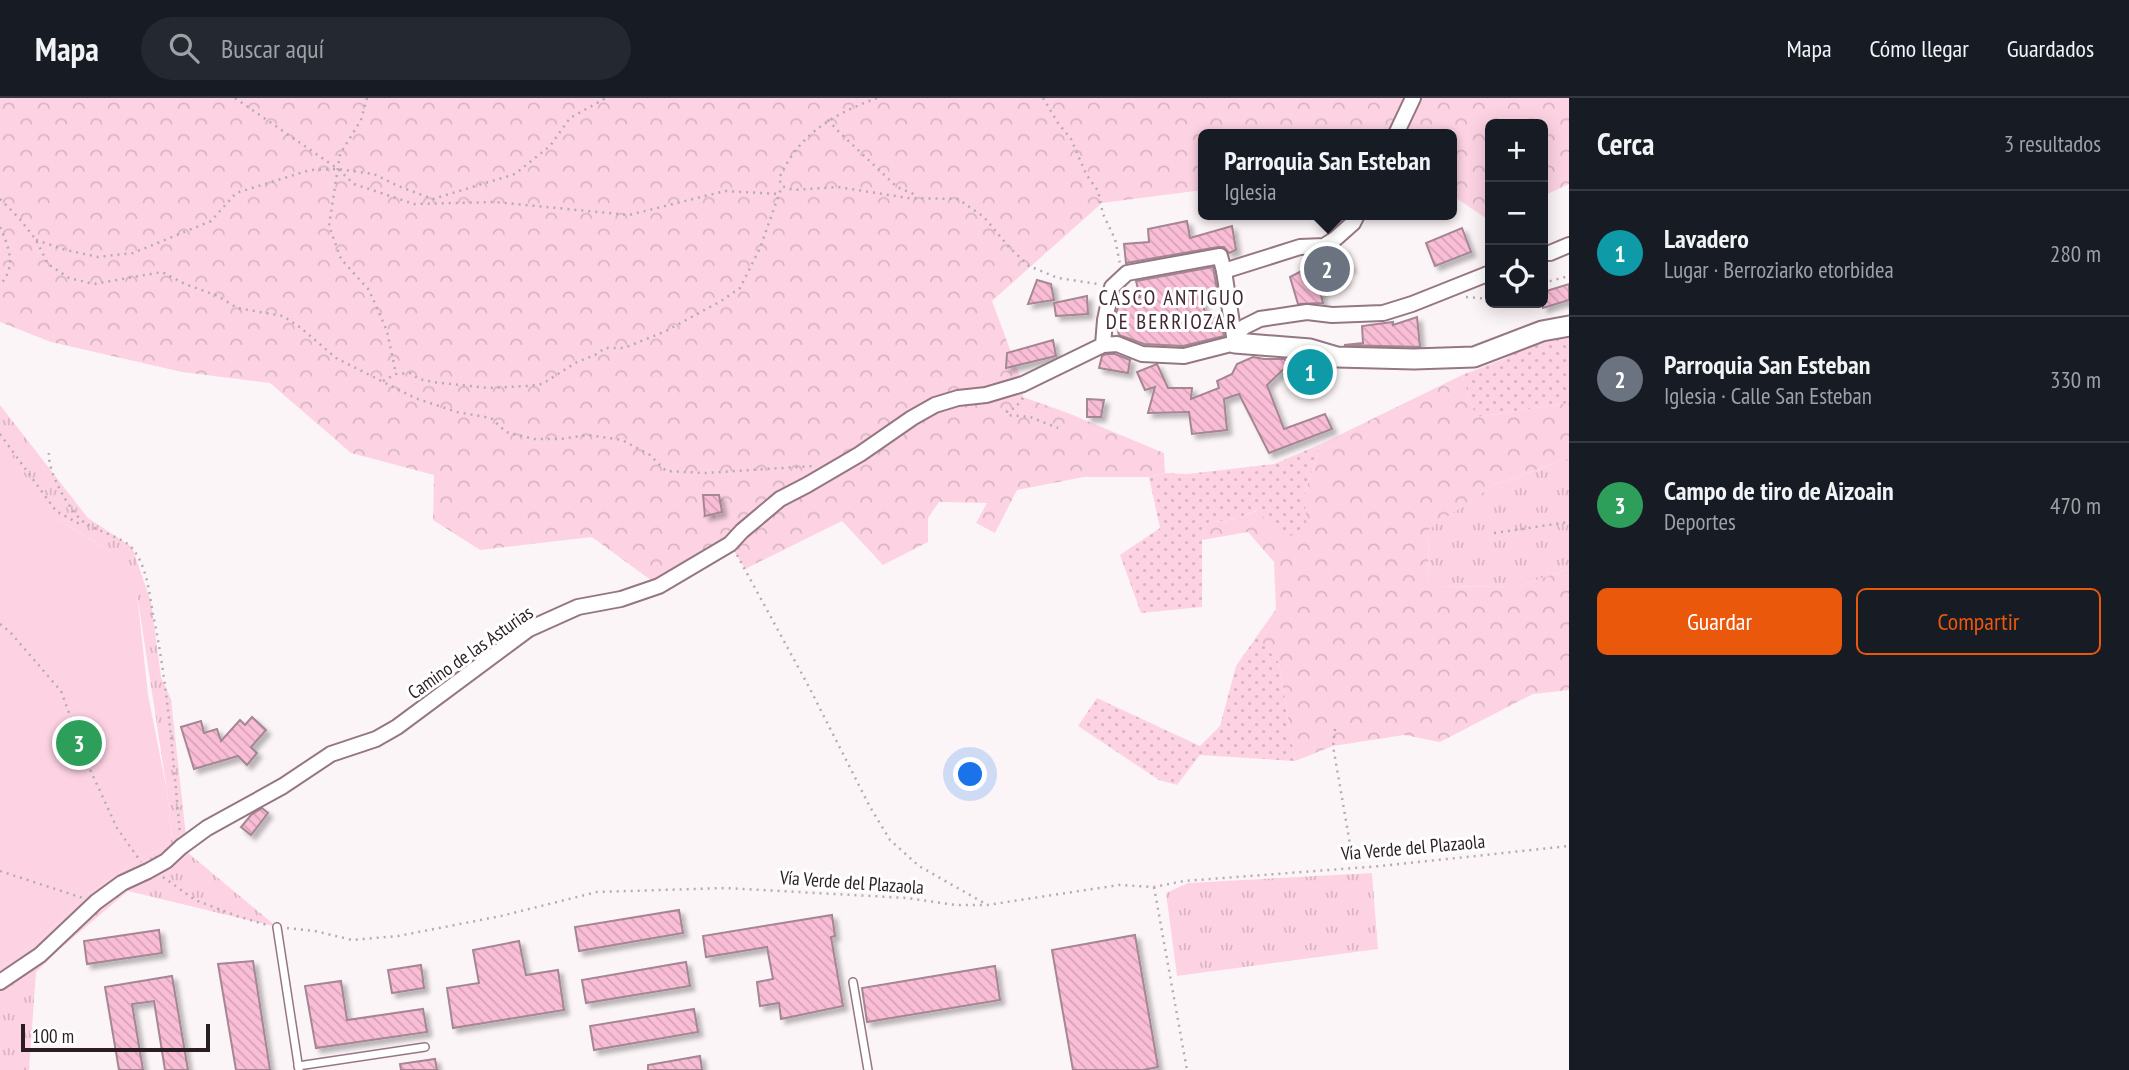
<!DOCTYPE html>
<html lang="es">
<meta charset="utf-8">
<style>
:root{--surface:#171b24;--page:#242831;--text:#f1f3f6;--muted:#9ea1a6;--line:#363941;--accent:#ea580c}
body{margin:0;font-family:"PT Sans Narrow",sans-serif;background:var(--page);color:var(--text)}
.controls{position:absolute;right:21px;top:21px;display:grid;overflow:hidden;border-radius:10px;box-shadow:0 4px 18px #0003}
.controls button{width:63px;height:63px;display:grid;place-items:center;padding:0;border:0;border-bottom:2px solid var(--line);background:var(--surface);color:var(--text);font:35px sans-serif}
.scale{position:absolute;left:21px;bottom:18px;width:189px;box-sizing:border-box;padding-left:7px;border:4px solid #2a1e22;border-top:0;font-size:19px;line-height:24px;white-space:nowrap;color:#2a1e22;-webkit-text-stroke:5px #fff;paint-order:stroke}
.you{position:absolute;left:971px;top:677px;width:24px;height:24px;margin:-18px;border:5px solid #fff;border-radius:50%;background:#1a73e8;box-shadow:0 0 0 10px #1a73e833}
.badge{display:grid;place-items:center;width:46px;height:46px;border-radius:50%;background:var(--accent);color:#fff;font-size:23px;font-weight:700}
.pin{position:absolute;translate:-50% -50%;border:4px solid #fff;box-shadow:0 2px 7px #0006}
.popup{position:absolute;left:1198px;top:31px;width:259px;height:91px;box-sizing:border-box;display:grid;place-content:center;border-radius:10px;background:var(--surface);filter:drop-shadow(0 2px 5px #0005);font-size:23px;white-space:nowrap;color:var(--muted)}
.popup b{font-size:26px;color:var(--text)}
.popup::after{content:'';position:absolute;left:50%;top:100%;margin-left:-14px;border:14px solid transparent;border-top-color:var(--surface)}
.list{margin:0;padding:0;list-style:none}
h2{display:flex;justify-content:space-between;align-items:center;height:91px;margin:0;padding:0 28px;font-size:30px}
h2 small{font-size:23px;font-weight:400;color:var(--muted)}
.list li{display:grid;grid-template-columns:46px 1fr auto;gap:21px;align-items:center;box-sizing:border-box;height:126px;padding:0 28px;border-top:2px solid var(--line)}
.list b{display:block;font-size:26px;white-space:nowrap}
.list p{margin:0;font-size:23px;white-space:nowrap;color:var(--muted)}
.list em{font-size:23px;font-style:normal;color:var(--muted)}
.actions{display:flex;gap:14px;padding:21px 28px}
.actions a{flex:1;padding:16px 0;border:2px solid var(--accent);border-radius:10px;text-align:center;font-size:24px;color:var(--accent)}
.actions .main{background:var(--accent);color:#fff}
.icon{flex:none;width:38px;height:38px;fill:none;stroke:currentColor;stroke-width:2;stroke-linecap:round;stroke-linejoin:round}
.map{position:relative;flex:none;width:1569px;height:972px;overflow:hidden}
header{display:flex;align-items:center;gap:42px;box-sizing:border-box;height:98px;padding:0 35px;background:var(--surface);border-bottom:2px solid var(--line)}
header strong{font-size:33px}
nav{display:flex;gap:38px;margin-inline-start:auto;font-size:24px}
.search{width:490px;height:63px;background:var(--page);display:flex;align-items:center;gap:18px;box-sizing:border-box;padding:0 24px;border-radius:38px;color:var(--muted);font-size:26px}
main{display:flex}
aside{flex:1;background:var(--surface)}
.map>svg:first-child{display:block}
.grass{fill:url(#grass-tufts)}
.forest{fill:url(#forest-crowns)}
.garden{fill:url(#garden-dots)}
.pitch{fill:#fdd3e4}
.building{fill:url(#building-back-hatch);stroke:#a58693;stroke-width:2;filter:url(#shadow)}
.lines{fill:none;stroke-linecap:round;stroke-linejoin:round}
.lane-casing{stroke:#957783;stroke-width:10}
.street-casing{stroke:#957783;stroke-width:18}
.secondary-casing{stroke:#957783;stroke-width:23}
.path{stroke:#b5acb0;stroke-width:2.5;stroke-dasharray:2 5;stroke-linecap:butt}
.lane{stroke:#fff;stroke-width:7}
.street{stroke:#fff;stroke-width:14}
.secondary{stroke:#fff;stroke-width:19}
.labels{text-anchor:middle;stroke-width:6;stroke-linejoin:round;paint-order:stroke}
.street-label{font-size:19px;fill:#2a1e22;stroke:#fff}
.neighbourhood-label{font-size:21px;letter-spacing:2px;fill:#402732;stroke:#fff}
</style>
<header>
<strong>Mapa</strong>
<div class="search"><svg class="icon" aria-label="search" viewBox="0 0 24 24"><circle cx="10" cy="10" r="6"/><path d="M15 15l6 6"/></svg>Buscar aquí</div>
<nav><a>Mapa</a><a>Cómo llegar</a><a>Guardados</a></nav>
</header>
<main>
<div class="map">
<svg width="1569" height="972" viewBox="0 0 1569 972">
<defs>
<pattern id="grass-tufts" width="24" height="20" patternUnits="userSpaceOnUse" patternTransform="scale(1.75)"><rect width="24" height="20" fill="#fdd3e4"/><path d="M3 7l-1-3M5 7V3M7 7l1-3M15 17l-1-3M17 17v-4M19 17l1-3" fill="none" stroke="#d9b5c3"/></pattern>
<pattern id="forest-crowns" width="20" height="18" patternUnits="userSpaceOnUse" patternTransform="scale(1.75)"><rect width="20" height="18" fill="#fdd3e4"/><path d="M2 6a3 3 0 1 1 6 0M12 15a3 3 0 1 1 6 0" fill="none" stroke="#d9b5c3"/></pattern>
<pattern id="garden-dots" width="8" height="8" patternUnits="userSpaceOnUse" patternTransform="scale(1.75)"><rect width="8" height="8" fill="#fdd3e4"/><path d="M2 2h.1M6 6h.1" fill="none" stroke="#d9b5c3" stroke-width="1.8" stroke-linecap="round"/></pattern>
<pattern id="building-back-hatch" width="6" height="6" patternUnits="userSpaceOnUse" patternTransform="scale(1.75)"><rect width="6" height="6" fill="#fabdd6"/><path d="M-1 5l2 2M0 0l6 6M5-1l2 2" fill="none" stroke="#d6a2b7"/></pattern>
<filter id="shadow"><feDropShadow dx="4.5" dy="4.5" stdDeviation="2" flood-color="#0004"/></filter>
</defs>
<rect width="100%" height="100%" fill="#fcf5f8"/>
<!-- grass -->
<g class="grass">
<path d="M0 307 88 420 132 449 151 504 161 579 171 601 186 738 181 749 277 829 128 793 61 850 36 874 29 972H0V870L45 837 82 800 139 761 163 750 172 740 167 693 137 496 113 455 58 422 43 405 12 360 0 340Z"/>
<path d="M1569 360V471L1516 489 1429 488 1428 431 1494 387Z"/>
<path d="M1372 775 1378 851 1177 878 1166 795 1188 785Z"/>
</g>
<!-- forest -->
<g class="forest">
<path d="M0 0H1569V86L1543 98V26H1490V117L1484 119 1453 98 1451 52 1457 43 1454 32 1418 36H1203V92L1102 105 992 203 1023 286V299L1068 315 1164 355 1165 375 1149 379H1084L1017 392 995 435 976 425 987 405 939 404 928 420V444L883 467 842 423 745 471 730 446 652 483 592 439 480 452 433 422 434 377 351 355 270 285 182 274 51 244 0 224Z"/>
<path d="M1462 277 1476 319 1569 305V360L1494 387 1428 432 1429 488 1516 489 1569 471V592L1533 596 1440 644 1404 637 1333 648 1295 663 1279 565 1257 538 1276 511 1274 464 1248 434 1202 442 1206 425 1236 421 1258 412 1284 440 1304 397 1321 346Z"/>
</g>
<!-- garden -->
<g class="garden">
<path d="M1569 239V305L1476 319 1462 277 1506 260 1518 249Z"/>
<path d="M1321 346 1304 397 1307 432 1284 440 1257 412 1236 421 1206 425 1202 442V509L1141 515 1120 457 1160 430 1149 379 1165 375 1187 376 1274 366Z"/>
<path d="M1257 538 1279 565 1295 663 1200 657 1177 687 1159 682 1078 628 1097 600 1200 648 1220 628 1236 568Z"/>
</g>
<!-- pitch -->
<path class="pitch" d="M0 339 26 380 58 422 113 455 127 471 137 496 148 597 167 693 172 740 163 750 139 761 82 800 45 837 0 870Z"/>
<!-- building -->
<g class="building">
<path d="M1187 123 1190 140 1232 128 1236 152 1229 155 1224 149H1218L1126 165 1124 146 1149 144 1148 131Z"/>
<path d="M1462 130 1471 154 1435 168 1426 145Z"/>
<path d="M1343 151 1351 170 1342 173 1344 183 1320 193 1323 205 1298 206 1290 179 1315 166V160Z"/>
<path d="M1213 169 1218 197 1202 198 1206 222 1221 217 1224 238 1183 248 1144 246 1119 237 1115 221 1119 204 1140 199 1136 183Z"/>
<path d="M1037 182 1051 186 1054 202 1028 206Z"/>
<path d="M1569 186V202L1543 210V194Z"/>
<path d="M1087 198 1088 216 1056 218 1054 205Z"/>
<path d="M1417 219 1420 249 1344 247 1363 245 1362 228 1393 224V227Z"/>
<path d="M1053 242 1056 258 1006 270 1007 255Z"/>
<path d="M1106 256H1115L1130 262 1128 275 1099 270 1102 258Z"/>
<path d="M1253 259 1264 261H1284L1289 266 1267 287 1284 331 1325 316 1332 331 1269 355 1239 296 1224 301 1227 332 1192 336 1189 314 1148 315 1155 289 1145 292 1137 274 1157 266 1168 290H1192L1191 301 1219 290 1217 283 1232 276 1237 266Z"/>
<path d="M1300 262 1308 263 1324 268 1309 281 1296 265Z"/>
<path d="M1087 301 1104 302 1101 319H1087Z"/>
<path d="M703 397H719L722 414 705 418Z"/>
<path d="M252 619 266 632 251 649 257 655 247 667 238 658 194 671 181 629 201 623 204 635 217 631 221 643 240 622 245 627Z"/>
<path d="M262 710 268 715 251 737 241 729 251 717Z"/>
<path d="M679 812 683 835 579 853 575 829Z"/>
<path d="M832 817 835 838 831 839 843 908 781 921 779 905 760 908 757 884 773 881 767 849 706 859 703 838Z"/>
<path d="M159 832 162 855 87 866 84 843Z"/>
<path d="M1135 837 1158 969 1143 972H1073L1052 852Z"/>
<path d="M519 843 526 877 558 872 564 912 453 930 447 890 479 885 473 852Z"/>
<path d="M253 863 270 972H236L218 866Z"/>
<path d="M686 864 690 888 586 905 582 882Z"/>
<path d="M421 867 424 890 392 895 388 872Z"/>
<path d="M995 868 1000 902 867 924 862 890Z"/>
<path d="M172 878 188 972H165L154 903 132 906 143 972H119L105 889Z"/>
<path d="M341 883 347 922 423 911 427 934 316 950 305 888Z"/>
<path d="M694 911 698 934 594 952 590 928Z"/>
<path d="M700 958 702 972H648V967Z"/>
<path d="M435 961 437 972H401L400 966Z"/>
</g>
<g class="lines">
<defs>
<g id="lane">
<path d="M277 829 299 972"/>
<path d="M853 884 868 972"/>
<path d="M298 968 425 949"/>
</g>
<g id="street">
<path d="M1396 36 1413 0"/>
<path d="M1543 155H1550L1569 147"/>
<path d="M1224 173 1300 149 1324 148 1335 141 1353 125 1357 117"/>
<path d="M1235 237 1244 229 1260 221 1307 214 1332 217 1383 215 1412 206 1490 175"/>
<path d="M0 884 40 857 96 804 122 785 148 773 166 763 181 749 207 730 283 688 331 656 376 641 397 629 529 531 578 509 621 501 659 488 730 446 742 433 780 401 807 387 860 356 912 320 935 307 958 300 986 297 1023 286 1103 247 1117 246 1142 256 1184 258 1235 245 1224 173 1220 158 1127 175 1112 189 1105 222 1103 247"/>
</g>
<path id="secondary" d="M1235 245 1310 251 1337 259 1414 261 1474 259 1542 233 1569 228"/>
</defs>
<!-- lane casing -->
<use href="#lane" class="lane-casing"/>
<!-- street casing -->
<use href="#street" class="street-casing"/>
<!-- secondary casing -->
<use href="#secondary" class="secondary-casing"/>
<!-- path -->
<g class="path">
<path d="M235 0 338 71 354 86 414 106 495 104 629 117 725 93 779 96"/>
<path d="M367 0 361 22 340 56 329 128 341 161 369 192 387 233 396 276"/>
<path d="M877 0C834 16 798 36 779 81L782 88 793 92 838 89 908 100 958 101 984 119 1009 149 1029 168 1058 180 1098 186"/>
<path d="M1043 0 1058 25 1071 41 1086 76 1098 93 1103 116 1115 141 1120 166"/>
<path d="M828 22 837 32 897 89 918 98"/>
<path d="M0 101 19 120 36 142 48 166 69 180 94 186 162 174 185 186 218 198 237 210 283 218 301 230 336 260 415 300 457 314 491 320 506 334 534 341H561L588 337 622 342 650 357 666 373 705 375 813 368"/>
<path d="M0 129C9 150 17 168 0 187"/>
<path d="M36 142 66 152 98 159 133 155 211 123 236 95 310 72 338 71 374 76 398 88 433 101 515 76 550 48 570 20 606 0"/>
<path d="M1543 185 1569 178"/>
<path d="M1466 199 1490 201"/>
<path d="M383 283 396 276 410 275 419 281 433 284 488 290 528 288 542 286 577 264 595 257 605 250H624L666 233 721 203 740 190 760 150 782 88"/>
<path d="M1023 300 1015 310 1007 313V317L1030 319 1058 330"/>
<path d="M0 336 56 413 78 425 83 424"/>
<path d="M49 355C47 373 70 415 85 425 97 433 124 440 132 450 147 468 149 494 153 516 168 588 173 662 180 735"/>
<path d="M1494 435 1569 424"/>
<path d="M737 457 809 589 870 709 890 742 919 768 984 805"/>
<path d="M0 526 10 534 61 593 88 667 117 730 141 764"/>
<path d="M1335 631 1333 648 1354 769"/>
<path d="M0 773 83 800"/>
<path d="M163 779 195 802 237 818 267 827"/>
<path d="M1154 789 1187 972"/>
<path d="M287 830 315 833 352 842 398 838 501 818 597 794 726 790 907 800 955 807H987L1119 787 1154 789 1184 783 1381 768 1569 748"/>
</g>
<!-- lane -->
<use href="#lane" class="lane"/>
<!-- street -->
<use href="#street" class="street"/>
<!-- secondary -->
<use href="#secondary" class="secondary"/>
</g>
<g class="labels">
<!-- street labels -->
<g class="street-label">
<text transform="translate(470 554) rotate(-35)" y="7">Camino de las Asturias</text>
<text transform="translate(1413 749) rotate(-5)" y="7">Vía Verde del Plazaola</text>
<text transform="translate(852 784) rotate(4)" y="7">Vía Verde del Plazaola</text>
</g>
<!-- neighbourhood labels -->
<g class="neighbourhood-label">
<text x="1172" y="207">CASCO ANTIGUO<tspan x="1172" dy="24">DE BERRIOZAR</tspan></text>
</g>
</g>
</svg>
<div class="controls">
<button>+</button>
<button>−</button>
<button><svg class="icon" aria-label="locate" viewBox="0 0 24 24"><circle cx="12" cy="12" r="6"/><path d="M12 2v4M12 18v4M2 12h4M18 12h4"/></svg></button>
</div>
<div class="scale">100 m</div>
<div class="you"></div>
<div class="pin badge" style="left:1310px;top:274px;background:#0f9aa8">1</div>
<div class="pin badge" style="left:1327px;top:171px;background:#6b7280">2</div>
<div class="popup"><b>Parroquia San Esteban</b>Iglesia</div>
<div class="pin badge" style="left:79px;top:645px;background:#2e9e5b">3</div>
</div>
<aside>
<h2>Cerca<small>3 resultados</small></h2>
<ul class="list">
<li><span class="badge" style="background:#0f9aa8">1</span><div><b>Lavadero</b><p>Lugar · Berroziarko etorbidea</p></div><em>280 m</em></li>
<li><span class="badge" style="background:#6b7280">2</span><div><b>Parroquia San Esteban</b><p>Iglesia · Calle San Esteban</p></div><em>330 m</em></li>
<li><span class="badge" style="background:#2e9e5b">3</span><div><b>Campo de tiro de Aizoain</b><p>Deportes</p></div><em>470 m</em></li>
</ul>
<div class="actions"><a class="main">Guardar</a><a>Compartir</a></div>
</aside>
</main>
